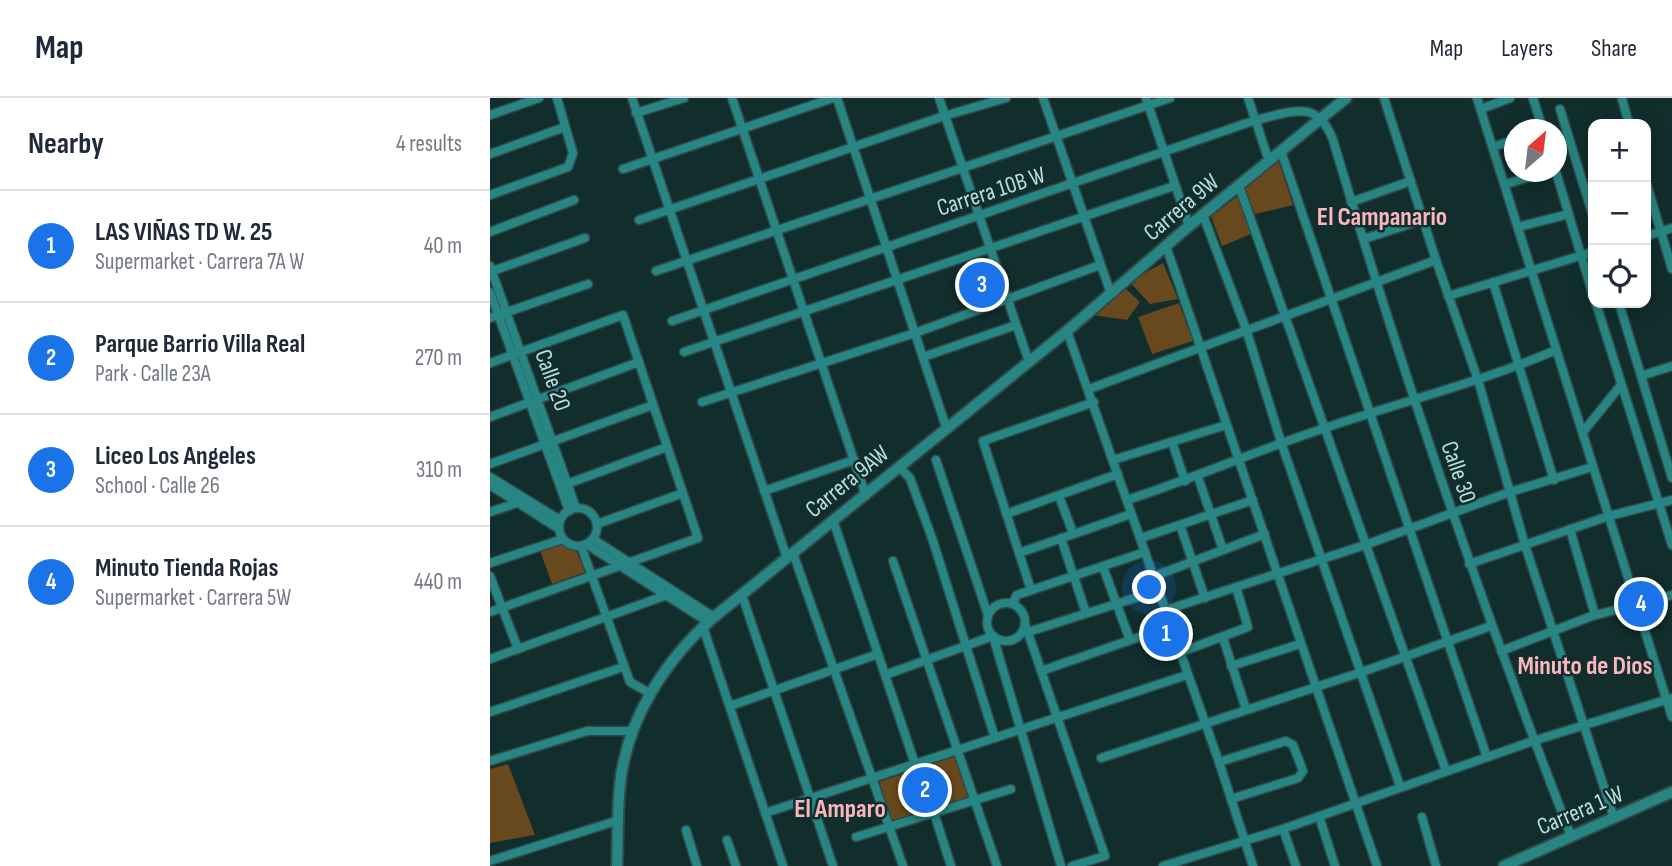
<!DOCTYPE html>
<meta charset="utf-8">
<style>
:root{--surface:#fff;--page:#f6f6f7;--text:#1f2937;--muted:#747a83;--line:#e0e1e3;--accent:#1a73e8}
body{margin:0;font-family:"Sofia Sans Condensed",sans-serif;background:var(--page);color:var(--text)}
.controls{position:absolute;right:21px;top:21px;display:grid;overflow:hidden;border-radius:14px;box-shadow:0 4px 18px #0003}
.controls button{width:63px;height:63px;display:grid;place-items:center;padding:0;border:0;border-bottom:2px solid var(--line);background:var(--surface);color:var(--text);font:35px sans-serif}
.compass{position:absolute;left:1014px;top:21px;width:63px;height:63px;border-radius:50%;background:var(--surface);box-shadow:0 4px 18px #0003;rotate:28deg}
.you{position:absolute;left:660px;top:490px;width:24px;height:24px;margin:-18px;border:5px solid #fff;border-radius:50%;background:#1a73e8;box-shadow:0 0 0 10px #1a73e833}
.badge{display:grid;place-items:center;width:46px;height:46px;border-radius:50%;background:var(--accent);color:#fff;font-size:23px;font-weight:700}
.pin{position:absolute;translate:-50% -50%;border:4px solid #fff;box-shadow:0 2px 7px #0006}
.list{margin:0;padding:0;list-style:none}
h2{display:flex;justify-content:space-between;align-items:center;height:91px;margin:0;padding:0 28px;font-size:30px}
h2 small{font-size:23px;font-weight:400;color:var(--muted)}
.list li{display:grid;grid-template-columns:46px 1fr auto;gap:21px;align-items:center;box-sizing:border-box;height:112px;padding:0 28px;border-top:2px solid var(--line)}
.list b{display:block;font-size:26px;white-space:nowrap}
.list p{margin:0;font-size:23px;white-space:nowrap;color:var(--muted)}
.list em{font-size:23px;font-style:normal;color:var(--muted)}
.icon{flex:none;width:38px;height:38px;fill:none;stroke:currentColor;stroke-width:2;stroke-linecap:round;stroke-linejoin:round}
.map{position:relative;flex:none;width:1182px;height:768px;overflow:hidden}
header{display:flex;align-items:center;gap:42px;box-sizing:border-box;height:98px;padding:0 35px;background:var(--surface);border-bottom:2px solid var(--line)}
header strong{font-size:33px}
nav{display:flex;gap:38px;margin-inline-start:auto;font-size:24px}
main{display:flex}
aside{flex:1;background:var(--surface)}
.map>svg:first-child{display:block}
.green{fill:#68491e}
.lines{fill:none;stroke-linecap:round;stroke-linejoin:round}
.street-casing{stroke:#304a49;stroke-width:11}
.secondary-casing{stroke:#304a49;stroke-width:14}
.street{stroke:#278683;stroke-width:8}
.secondary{stroke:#278683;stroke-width:10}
.labels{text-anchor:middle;stroke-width:5;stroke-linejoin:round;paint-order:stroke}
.street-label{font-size:24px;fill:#b7dfdd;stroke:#112d2c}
.neighbourhood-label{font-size:26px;font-weight:bold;fill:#fab6bc;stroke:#112d2c}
</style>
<header>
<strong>Map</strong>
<nav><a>Map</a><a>Layers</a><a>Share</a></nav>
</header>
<main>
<aside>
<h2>Nearby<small>4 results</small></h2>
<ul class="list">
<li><span class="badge">1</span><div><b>LAS VIÑAS TD W. 25</b><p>Supermarket · Carrera 7A W</p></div><em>40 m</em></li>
<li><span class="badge">2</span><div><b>Parque Barrio Villa Real</b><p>Park · Calle 23A</p></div><em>270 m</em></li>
<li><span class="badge">3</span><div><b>Liceo Los Angeles</b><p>School · Calle 26</p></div><em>310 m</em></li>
<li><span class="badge">4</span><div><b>Minuto Tienda Rojas</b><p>Supermarket · Carrera 5W</p></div><em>440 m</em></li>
</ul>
</aside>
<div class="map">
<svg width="1182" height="768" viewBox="0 0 1182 768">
<rect width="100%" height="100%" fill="#112d2c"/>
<!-- green -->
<g class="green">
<path d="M787 58 803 107 765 116 752 87Z"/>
<path d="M752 95 761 136 732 148 721 118Z"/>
<path d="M673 165 688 201 660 206 637 181H644Z"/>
<path d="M635 190 650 204 637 222 602 217Z"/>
<path d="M689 205 703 243 662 256 648 219Z"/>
<path d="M69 443 86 452 95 474 62 486 49 450Z"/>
<path d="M467 658 481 700 403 725 389 684Z"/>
<path d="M18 666 45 737 0 745V671Z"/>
</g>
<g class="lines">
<defs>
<g id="street">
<path d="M142 0 297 460"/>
<path d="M242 0 376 398"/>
<path d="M347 0 456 329"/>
<path d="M449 0 539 264"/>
<path d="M553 0 621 196"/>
<path d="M656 0 699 128"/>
<path d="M758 0 779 63"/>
<path d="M894 0 946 162 988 282 1035 447 1124 720"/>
<path d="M987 0 1182 619"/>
<path d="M1043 0 1053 32"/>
<path d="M1132 1 1139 26"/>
<path d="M991 11 1020 0"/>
<path d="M1070 11 1103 118"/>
<path d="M146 15 194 0"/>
<path d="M0 17 49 0"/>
<path d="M1003 49 1024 42"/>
<path d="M791 53 997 659"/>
<path d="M0 56 75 29"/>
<path d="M133 71 343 0"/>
<path d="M1066 74 1103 197"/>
<path d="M1156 84 1182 171"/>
<path d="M1016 86 1056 74"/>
<path d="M749 88 956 673"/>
<path d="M0 97 78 69 83 55 67 0"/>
<path d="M861 104 921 83"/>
<path d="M713 117 756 231 792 347 910 688"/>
<path d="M149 122 454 18 516 0"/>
<path d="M1028 129 1079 116"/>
<path d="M0 134 84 102"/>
<path d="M1156 138 1182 130"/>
<path d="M874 141 932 122"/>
<path d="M676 148 887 768"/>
<path d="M0 168 86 410"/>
<path d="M166 173 680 0"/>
<path d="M0 174 95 140"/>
<path d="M1003 184 1064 382"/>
<path d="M0 194 79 413"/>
<path d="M958 198 1103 154"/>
<path d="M1106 205 1182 447"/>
<path d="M1129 205 1182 380"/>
<path d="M0 220 98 186"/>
<path d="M182 223 766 22C802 14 827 0 843 42 913 277 992 509 1081 738"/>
<path d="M577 233 729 664 763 768"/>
<path d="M194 254 684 88"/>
<path d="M433 259 526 227"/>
<path d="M0 265 133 217 208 440 0 514"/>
<path d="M1151 278 1182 268"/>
<path d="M599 291 946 162"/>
<path d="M212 304 425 235 610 167"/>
<path d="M0 319 149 264"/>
<path d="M1093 334 1131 287"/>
<path d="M682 344 695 383"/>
<path d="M446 362 498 517"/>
<path d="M623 362 736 327"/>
<path d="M0 366 163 307"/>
<path d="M409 369 420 380 443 443 505 640"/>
<path d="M0 379 70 422"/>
<path d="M708 379 733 452"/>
<path d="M77 386 177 349"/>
<path d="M0 387 69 431"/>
<path d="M274 393 364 362"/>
<path d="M569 398 583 435"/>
<path d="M637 402C705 380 770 351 838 329 914 303 992 284 1066 252"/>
<circle cx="88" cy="429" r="19"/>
<path d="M0 414 30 404"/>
<path d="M516 416 628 376"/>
<path d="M343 422 425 666"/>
<path d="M107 426 193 395"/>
<path d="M690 427 715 500"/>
<path d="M1080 431 1105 517"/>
<path d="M571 440 596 515"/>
<path d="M651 440 763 402"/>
<path d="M103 441 224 519"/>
<path d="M96 446 218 524"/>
<path d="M91 448 140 584 161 596"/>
<path d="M303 455 413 768"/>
<path d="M529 455 641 416"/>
<path d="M403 463 507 768"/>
<path d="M0 465 73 441"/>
<path d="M979 466 1119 418 1182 402"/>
<path d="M613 469 640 542"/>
<path d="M0 478 28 551"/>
<path d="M662 479 775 436"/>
<path d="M541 492 493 343 604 304"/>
<path d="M252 497 343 768"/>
<circle cx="516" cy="524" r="19"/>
<path d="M522 506 527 497 655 454"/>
<path d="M676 512 875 447 1020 394 1102 369"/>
<path d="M535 526 615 758 582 768"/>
<path d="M213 529 293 768"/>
<path d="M538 534 667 493"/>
<path d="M733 540 756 611"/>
<path d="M1011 553 1102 518 1182 497"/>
<path d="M691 554 758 529 746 489"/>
<path d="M0 561 185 494"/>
<path d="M741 568 810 546"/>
<path d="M551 573 681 528"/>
<path d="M395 577 503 538 571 768"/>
<path d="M240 608 388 556"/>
<path d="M0 614 133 569"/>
<path d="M611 660 872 574 1001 528"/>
<path d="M0 663 97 633H143"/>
<path d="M729 664 796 643 803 647 813 673 808 680 741 701"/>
<path d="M275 715 697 577"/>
<path d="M444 715 461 768"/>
<path d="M829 718 845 768"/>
<path d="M932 719 946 768"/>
<path d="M793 731 806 768"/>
<path d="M196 732 207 768"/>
<path d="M366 739 521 691"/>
<path d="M237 742 246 768"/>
<path d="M0 763 129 722"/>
<path d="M673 768 793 731 1043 643 1182 600"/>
</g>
<g id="secondary">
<path d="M127 768C128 741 127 713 130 686 137 621 175 562 224 519L577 233 699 128 856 0"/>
<path d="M1014 768 1182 694"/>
</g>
</defs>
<!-- street casing -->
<use href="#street" class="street-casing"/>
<!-- secondary casing -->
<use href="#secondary" class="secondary-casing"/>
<!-- street -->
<use href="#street" class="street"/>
<!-- secondary -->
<use href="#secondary" class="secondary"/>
</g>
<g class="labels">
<!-- street labels -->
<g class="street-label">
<text transform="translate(501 93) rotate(-18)" y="8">Carrera 10B W</text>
<text transform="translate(691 109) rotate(-40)" y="8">Carrera 9W</text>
<text transform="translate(63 282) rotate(70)" y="8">Calle 20</text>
<text transform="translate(969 374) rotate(71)" y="8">Calle 30</text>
<text transform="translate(357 383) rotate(-39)" y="8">Carrera 9AW</text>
<text transform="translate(1090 712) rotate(-23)" y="8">Carrera 1 W</text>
</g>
<!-- neighbourhood labels -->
<g class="neighbourhood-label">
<text x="892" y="127">El Campanario</text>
<text x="1095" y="576">Minuto de Dios</text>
<text x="350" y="719">El Amparo</text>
</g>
</g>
</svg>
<div class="controls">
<button>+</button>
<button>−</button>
<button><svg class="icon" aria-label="locate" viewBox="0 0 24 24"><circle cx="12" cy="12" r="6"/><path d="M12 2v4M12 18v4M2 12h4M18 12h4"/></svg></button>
</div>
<svg class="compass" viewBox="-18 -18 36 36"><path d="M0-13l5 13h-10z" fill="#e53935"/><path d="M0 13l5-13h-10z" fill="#747a83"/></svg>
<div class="you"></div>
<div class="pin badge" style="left:676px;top:536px">1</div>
<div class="pin badge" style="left:435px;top:692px">2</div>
<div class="pin badge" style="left:492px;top:187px">3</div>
<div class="pin badge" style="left:1151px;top:506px">4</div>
</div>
</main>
